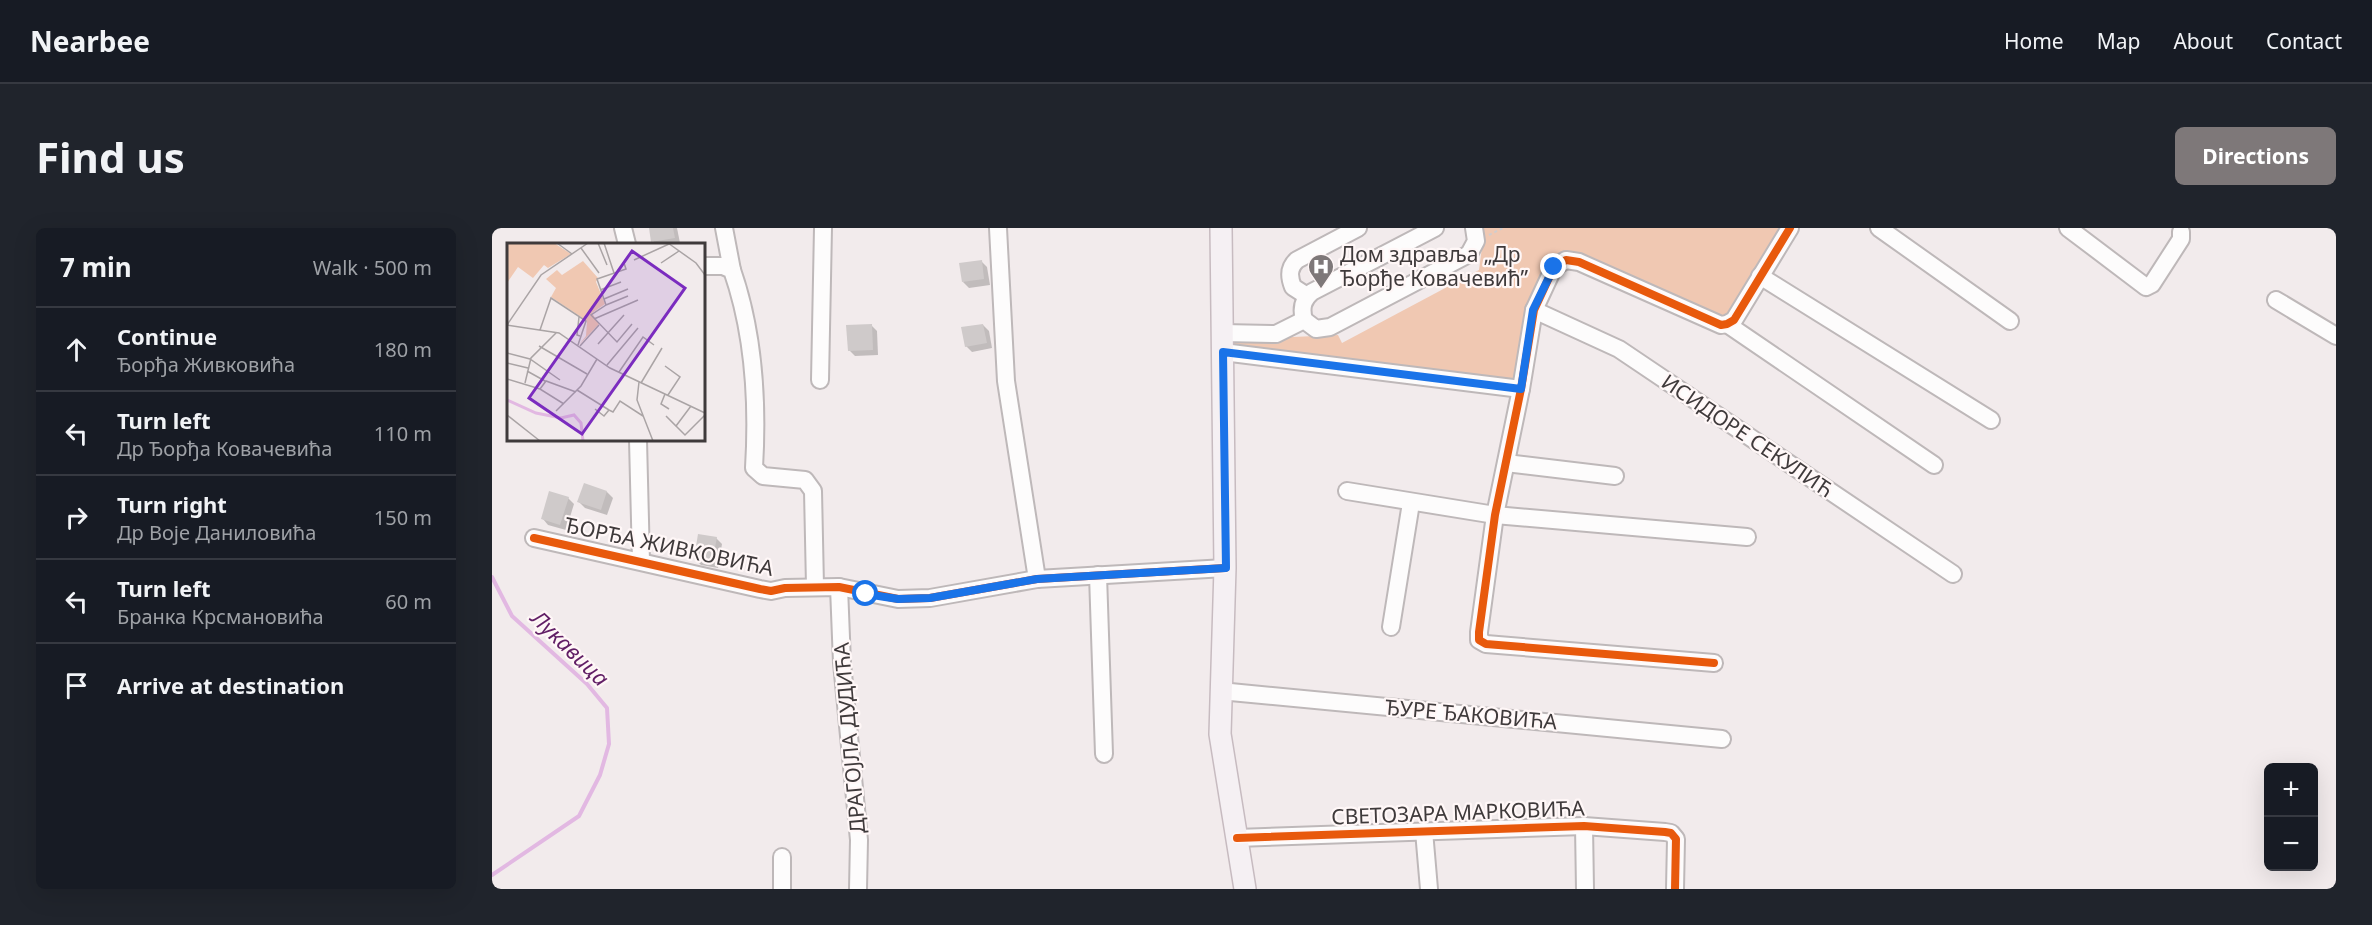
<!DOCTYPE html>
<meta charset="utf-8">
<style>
:root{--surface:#171b24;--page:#20242c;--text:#f1f3f6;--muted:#9ea1a6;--line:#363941;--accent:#7e7879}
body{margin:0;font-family:"Noto Sans",sans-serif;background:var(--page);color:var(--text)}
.controls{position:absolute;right:18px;bottom:18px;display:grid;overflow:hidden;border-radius:9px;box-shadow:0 6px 24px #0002}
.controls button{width:54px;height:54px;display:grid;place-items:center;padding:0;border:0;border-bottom:2px solid var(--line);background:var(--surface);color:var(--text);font:30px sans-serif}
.stop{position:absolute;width:18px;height:18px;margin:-14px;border:4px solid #1a73e8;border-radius:50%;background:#fff}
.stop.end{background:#1a73e8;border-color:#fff;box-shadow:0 2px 6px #0008}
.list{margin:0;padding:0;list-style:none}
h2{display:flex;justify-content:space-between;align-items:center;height:78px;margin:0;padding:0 24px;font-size:26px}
h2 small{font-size:20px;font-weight:400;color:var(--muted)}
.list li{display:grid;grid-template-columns:39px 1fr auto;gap:18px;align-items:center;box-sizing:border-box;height:84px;padding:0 24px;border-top:2px solid var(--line)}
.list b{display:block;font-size:22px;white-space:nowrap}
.list p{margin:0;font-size:20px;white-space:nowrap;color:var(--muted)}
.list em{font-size:20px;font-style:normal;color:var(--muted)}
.icon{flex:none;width:33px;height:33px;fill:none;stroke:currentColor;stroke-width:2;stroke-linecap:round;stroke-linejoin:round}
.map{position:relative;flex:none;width:1844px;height:661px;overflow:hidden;border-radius:9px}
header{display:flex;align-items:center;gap:36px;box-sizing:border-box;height:84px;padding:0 30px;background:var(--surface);border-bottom:2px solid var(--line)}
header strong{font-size:28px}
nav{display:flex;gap:33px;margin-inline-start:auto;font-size:21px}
.intro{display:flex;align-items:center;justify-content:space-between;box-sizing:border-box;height:144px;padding:0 36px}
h1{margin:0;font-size:42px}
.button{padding:15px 27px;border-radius:9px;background:var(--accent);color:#fff;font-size:21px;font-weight:700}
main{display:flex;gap:36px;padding:0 36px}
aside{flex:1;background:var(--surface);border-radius:9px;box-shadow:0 6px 24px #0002}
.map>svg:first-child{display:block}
.green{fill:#f0c8b2}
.shadow{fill:#0003}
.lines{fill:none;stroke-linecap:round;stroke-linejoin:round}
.stream{stroke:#e2b8e2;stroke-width:4}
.building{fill:#cfcaca}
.minor-casing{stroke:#beb8b9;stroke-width:20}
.major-casing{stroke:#c7bbc0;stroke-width:24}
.path{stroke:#d0cdce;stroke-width:2;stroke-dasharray:3 3;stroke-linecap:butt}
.minor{stroke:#fdfcfc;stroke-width:16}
.major{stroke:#f5f0f3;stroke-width:21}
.cycleway-casing{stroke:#fff7f7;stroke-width:11}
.cycleway{stroke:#e8590c;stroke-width:8}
.route{stroke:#1a73e8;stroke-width:8}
.labels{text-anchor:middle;stroke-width:4.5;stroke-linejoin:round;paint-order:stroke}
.poi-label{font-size:21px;fill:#3f3a3b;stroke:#fff7f7;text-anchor:start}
.street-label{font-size:21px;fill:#3f3a3b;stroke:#fff7f7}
.water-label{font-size:22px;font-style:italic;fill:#611e65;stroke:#fff7f7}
.inset-river{fill:none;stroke:#e2b8e2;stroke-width:3}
.inset-road{fill:none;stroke:#aaa4a5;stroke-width:1.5}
.view{fill:#7b2cbf;fill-opacity:0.15;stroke:#7b2cbf;stroke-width:3}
.inset-edge{fill:none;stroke:#3f3a3b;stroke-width:3}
</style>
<header>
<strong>Nearbee</strong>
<nav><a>Home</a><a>Map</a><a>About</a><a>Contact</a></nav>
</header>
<div class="intro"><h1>Find us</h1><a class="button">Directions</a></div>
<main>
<aside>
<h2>7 min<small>Walk · 500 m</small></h2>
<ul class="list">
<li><svg class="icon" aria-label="ahead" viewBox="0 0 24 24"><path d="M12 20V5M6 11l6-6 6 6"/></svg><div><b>Continue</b><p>Ђорђа Живковића</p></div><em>180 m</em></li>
<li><svg class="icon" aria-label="left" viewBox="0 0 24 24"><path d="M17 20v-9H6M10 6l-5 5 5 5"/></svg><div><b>Turn left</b><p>Др Ђорђа Ковачевића</p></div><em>110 m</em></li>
<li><svg class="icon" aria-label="right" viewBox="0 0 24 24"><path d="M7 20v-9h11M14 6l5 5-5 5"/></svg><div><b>Turn right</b><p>Др Воје Даниловића</p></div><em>150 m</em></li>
<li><svg class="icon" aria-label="left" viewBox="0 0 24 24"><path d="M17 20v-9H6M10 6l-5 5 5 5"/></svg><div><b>Turn left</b><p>Бранка Крсмановића</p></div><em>60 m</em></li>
<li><svg class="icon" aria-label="arrive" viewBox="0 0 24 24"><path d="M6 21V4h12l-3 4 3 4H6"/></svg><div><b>Arrive at destination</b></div></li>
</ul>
</aside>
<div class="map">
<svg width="1844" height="661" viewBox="0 0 1844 661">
<rect width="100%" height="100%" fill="#f2ebec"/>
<!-- green -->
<path class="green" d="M986 0H1291L1240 85 1233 89H1227L1071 25 1059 32 1027 153 737 120V112L846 107 850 115 987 42 990 19Z"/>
<!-- shadow -->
<g class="shadow">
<path d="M159 0H185L188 15 164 16 161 13Z"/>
<path d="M489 33 495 39 498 57 477 60 471 54Z"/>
<path d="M379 97 385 103 386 127 363 128 357 122Z"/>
<path d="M491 97 497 103 500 120 480 124 474 118Z"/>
<path d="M93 257 115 264 121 270 115 287 93 280 87 274Z"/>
<path d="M76 270 82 276 74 302 56 297 51 291Z"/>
<path d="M224 310 230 316 226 340 209 337 203 331Z"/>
</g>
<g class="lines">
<!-- stream -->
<path class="stream" d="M0 349 20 388 95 456 115 480 117 516 108 547 87 588 0 647"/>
</g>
<!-- building -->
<g class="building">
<path d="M157 0H181L183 10 159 14Z"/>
<path d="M490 32 492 51 470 54 467 35Z"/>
<path d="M380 96 381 122 356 123 354 97Z"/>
<path d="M491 96 495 115 473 119 469 99Z"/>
<path d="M92 255 115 263 109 282 85 274Z"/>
<path d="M57 263 77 269 68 297 49 291Z"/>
<path d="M206 306 225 309 220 335 202 331Z"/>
</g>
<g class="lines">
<defs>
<g id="minor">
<path d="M131 0 135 16"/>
<path d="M232 0 240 42"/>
<path d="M506 0 514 153 545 351"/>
<path d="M1387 0 1518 93"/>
<path d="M1576 0 1654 59 1660 56 1689 11V4"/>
<path d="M212 38H231L240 42C262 105 266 174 262 240L271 248 313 252 321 263 323 358"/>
<path d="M1268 48 1499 192"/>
<path d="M815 68 801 59C797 49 796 40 805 32L866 0"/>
<path d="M1784 72 1844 108"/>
<path d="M1042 82 1127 121 1461 346"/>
<path d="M812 92C809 81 810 72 820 64L943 0"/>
<path d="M1235 96 1442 237"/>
<path d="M731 105 784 106 812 92 824 101 838 99 977 26 984 13 982 0"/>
<path d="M731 124 1029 161"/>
<path d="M328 152 331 0"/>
<path d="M146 212 149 333"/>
<path d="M1014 235 1123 248"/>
<path d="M855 263 1003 287 1255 309"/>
<path d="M42 310 268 361 279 363 293 360 347 359 406 371 438 370 545 351 733 340"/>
<path d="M606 347 612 526"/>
<path d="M347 359 350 435 367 612 366 661"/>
<path d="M899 399 919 275"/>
<path d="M1222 435 994 416 987 412V404L1003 287 1029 161 1042 82 1062 39 1074 32 1087 34 1229 97 1235 96 1242 92 1298 0"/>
<path d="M728 463 1230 511"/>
<path d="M1092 598 1093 661"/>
<path d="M932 603 937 661"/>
<path d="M745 610 1092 598 1173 604 1179 605 1184 611 1183 661"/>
<path d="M290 629V661"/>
</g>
<path id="major" d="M729 0 733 340 728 506 753 661"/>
</defs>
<!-- minor casing -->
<use href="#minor" class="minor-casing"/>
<!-- major casing -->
<use href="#major" class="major-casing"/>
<!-- path -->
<path class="path" d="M997 7 1011 0"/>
<!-- minor -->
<use href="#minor" class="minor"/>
<!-- major -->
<use href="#major" class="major"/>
<defs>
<g id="cycleway">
<path d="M42 310 268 361 279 363 293 360 347 359 406 371 438 370 545 351 733 340"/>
<path d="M1222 435 994 416 987 412V404L1003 287 1029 161 1042 82 1062 39 1074 32 1087 34 1229 97 1235 96 1242 92 1298 0"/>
<path d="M745 610 1092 598 1173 604 1179 605 1184 611 1183 661"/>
</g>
</defs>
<!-- cycleway casing -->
<use href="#cycleway" class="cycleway-casing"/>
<!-- cycleway -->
<use href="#cycleway" class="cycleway"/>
</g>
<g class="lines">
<!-- route -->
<path class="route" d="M374 366 406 371 438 370 545 351 734 340 731 124 1029 161 1041 82 1062 39"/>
</g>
<!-- icons -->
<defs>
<symbol id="hospital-pin" viewBox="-11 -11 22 30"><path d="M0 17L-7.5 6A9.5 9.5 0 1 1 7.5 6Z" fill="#7e7879" stroke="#fff7f7"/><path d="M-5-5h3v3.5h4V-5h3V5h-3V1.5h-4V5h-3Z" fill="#fff"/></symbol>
</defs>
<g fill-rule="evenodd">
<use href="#hospital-pin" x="814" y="24" width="30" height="40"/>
</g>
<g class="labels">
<!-- poi labels -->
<g class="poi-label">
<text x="848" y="34">Дом здравља „Др<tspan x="848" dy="24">Ђорђе Ковачевић”</tspan></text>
</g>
<!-- street labels -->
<g class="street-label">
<text transform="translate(1255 208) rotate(34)" y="7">ИСИДОРЕ СЕКУЛИЋ</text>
<text transform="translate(177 319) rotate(12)" y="7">ЂОРЂА ЖИВКОВИЋА</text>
<text transform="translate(979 487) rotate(5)" y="7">ЂУРЕ ЂАКОВИЋА</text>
<text transform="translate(358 510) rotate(-95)" y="7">ДРАГОЈЛА ДУДИЋА</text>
<text transform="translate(966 585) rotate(-2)" y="7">СВЕТОЗАРА МАРКОВИЋА</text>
</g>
<!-- water labels -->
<g class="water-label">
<text transform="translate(78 420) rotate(44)" y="8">Лукавица</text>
</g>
</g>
<!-- overview -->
<g transform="translate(15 15)">
<rect width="198" height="198" fill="#f2ebec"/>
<path d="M0 0H47L64 11 41 25 37 22 26 35 11 24 0 40ZM76 18 91 35 89 39 98 61 85 70 92 81 72 102 79 93 80 78 44 54 49 45 39 36 50 27 55 32Z" fill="#f0c8b2"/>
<path class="inset-river" d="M0 157 29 170 54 175 67 172 74 180 76 198"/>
<path class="inset-road" d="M50 0 65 11M91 0 100 22M97 0 107 30M161 0 189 20 198 32M74 5 92 30M127 17 162 1M117 20 119 26 90 36 99 62 84 72 110 99 125 81M154 20 172 8M93 47 114 39M97 56 121 46M99 62 121 53M72 74 70 92 73 93M87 76 131 57M0 82 34 32 81 0M0 82 52 90 103 125 198 170M33 87 44 55 79 78 71 102M91 101 117 72M32 103 80 131M73 103 92 82M0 110 23 116 53 137M0 120 21 125M100 122 131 85M158 123 173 134 161 152M20 128 38 138M112 129 136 94 147 102M0 136 33 146 57 161M132 139 130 157 146 198M18 140 24 115 49 90M134 140 155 105M33 146 39 138 69 149M70 147 102 167M158 151 154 161 162 166M88 166 97 173 102 167 106 169 113 158 136 173M49 168 74 143 90 116M0 172 33 198M159 173 169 183 184 163M169 183 178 192 198 172"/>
<path class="view" d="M125 8 178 45 75 191 22 155Z"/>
<rect width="198" height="198" class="inset-edge"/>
</g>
</svg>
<div class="controls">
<button>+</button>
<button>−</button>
</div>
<div class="stop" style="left:374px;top:366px"></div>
<div class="stop end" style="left:1062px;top:39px"></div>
</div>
</main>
